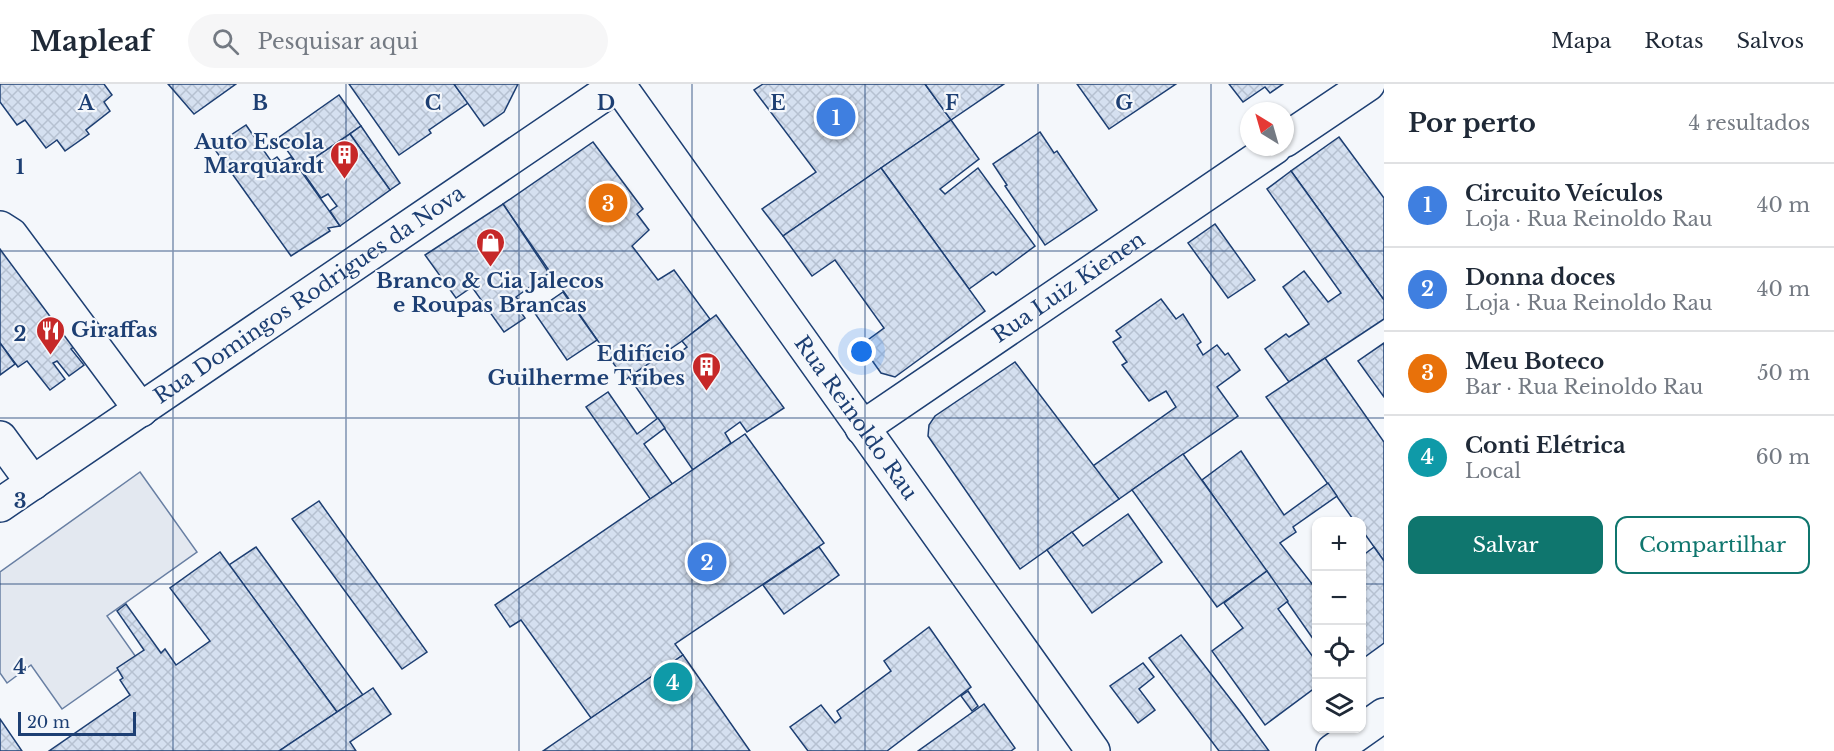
<!DOCTYPE html>
<html lang="pt">
<meta charset="utf-8">
<style>
:root{--surface:#fff;--page:#f6f6f7;--text:#1f2937;--muted:#747a83;--line:#e0e1e3;--accent:#0f766e}
body{margin:0;font-family:"Libre Baskerville",serif;background:var(--page);color:var(--text)}
.controls{position:absolute;right:18px;bottom:18px;display:grid;overflow:hidden;border-radius:12px;box-shadow:0 2px 4px #0004}
.controls button{width:54px;height:54px;display:grid;place-items:center;padding:0;border:0;border-bottom:2px solid var(--line);background:var(--surface);color:var(--text);font:30px sans-serif}
.compass{position:absolute;left:1240px;top:18px;width:54px;height:54px;border-radius:50%;background:var(--surface);box-shadow:0 2px 4px #0004;rotate:323deg}
.scale{position:absolute;left:18px;bottom:15px;width:118px;box-sizing:border-box;padding-left:6px;border:3px solid #1d3f73;border-top:0;font-size:16px;line-height:21px;white-space:nowrap;color:#1d3f73;-webkit-text-stroke:4px #f4f7fb;paint-order:stroke}
.you{position:absolute;left:862px;top:268px;width:21px;height:21px;margin:-15px;border:4px solid #fff;border-radius:50%;background:#1a73e8;box-shadow:0 0 0 9px #1a73e833}
.badge{display:grid;place-items:center;width:39px;height:39px;border-radius:50%;background:var(--accent);color:#fff;font-size:20px;font-weight:700}
.pin{position:absolute;translate:-50% -50%;border:3px solid #fff;box-shadow:0 2px 6px #0006}
.list{margin:0;padding:0;list-style:none}
h2{display:flex;justify-content:space-between;align-items:center;height:78px;margin:0;padding:0 24px;font-size:26px}
h2 small{font-size:20px;font-weight:400;color:var(--muted)}
.list li{display:grid;grid-template-columns:39px 1fr auto;gap:18px;align-items:center;box-sizing:border-box;height:84px;padding:0 24px;border-top:2px solid var(--line)}
.list b{display:block;font-size:22px;white-space:nowrap}
.list p{margin:0;font-size:20px;white-space:nowrap;color:var(--muted)}
.list em{font-size:20px;font-style:normal;color:var(--muted)}
.actions{display:flex;gap:12px;padding:18px 24px}
.actions a{flex:1;padding:14px 0;border:2px solid var(--accent);border-radius:12px;text-align:center;font-size:21px;color:var(--accent)}
.actions .main{background:var(--accent);color:#fff}
.icon{flex:none;width:33px;height:33px;fill:none;stroke:currentColor;stroke-width:2;stroke-linecap:round;stroke-linejoin:round}
.map{position:relative;flex:none;width:1384px;height:667px;overflow:hidden}
header{display:flex;align-items:center;gap:36px;box-sizing:border-box;height:84px;padding:0 30px;background:var(--surface);border-bottom:2px solid var(--line)}
header strong{font-size:28px}
nav{display:flex;gap:33px;margin-inline-start:auto;font-size:21px}
.search{width:420px;height:54px;background:var(--page);display:flex;align-items:center;gap:15px;box-sizing:border-box;padding:0 21px;border-radius:33px;color:var(--muted);font-size:22px}
main{display:flex}
aside{flex:1;background:var(--surface)}
.map>svg:first-child{display:block}
.parking{fill:#e3e8f0;stroke:#687fa3;stroke-width:1.5}
.building{fill:url(#building-cross-hatch);stroke:#1d3f73;stroke-width:1.5}
.lines{fill:none;stroke-linecap:round;stroke-linejoin:round}
.minor-casing{stroke:#1d3f73;stroke-width:36}
.major-casing{stroke:#1d3f73;stroke-width:36}
.minor{stroke:#f4f7fb;stroke-width:33}
.major{stroke:#f4f7fb;stroke-width:33}
.grid{fill:none;stroke:#1d3f73;stroke-width:1.5;stroke-opacity:0.55}
.labels{text-anchor:middle;stroke-width:4.5;stroke-linejoin:round;paint-order:stroke}
.poi-label{font-size:21px;font-weight:bold;fill:#1d3f73;stroke:#f4f7fb;text-anchor:end}
.street-label{font-size:21px;fill:#1d3f73;stroke:#f4f7fb}
.grid-label{font-size:20px;text-anchor:middle;font-weight:bold;fill:#1d3f73;stroke:#f4f7fb;stroke-width:4.5;stroke-linejoin:round;paint-order:stroke}
</style>
<header>
<strong>Mapleaf</strong>
<div class="search"><svg class="icon" aria-label="search" viewBox="0 0 24 24"><circle cx="10" cy="10" r="6"/><path d="M15 15l6 6"/></svg>Pesquisar aqui</div>
<nav><a>Mapa</a><a>Rotas</a><a>Salvos</a></nav>
</header>
<main>
<div class="map">
<svg width="1384" height="667" viewBox="0 0 1384 667">
<defs>
<pattern id="building-cross-hatch" width="8" height="8" patternUnits="userSpaceOnUse" patternTransform="scale(1.5)"><rect width="8" height="8" fill="#d5e0f0"/><path d="M0 0l8 8M0 8l8-8" fill="none" stroke="#b6c1d1"/></pattern>
</defs>
<rect width="100%" height="100%" fill="#f4f7fb"/>
<!-- parking -->
<path class="parking" d="M140 388 197 468 107 532 136 573 62 625 31 581 7 599 0 589V488Z"/>
<!-- building -->
<g class="building">
<path d="M0 0H104L112 11 104 18 110 27 86 46 89 50 65 67 57 56 46 64 25 36 17 41 0 18Z"/>
<path d="M168 0H236L194 30Z"/>
<path d="M349 0H454L468 19 429 46 431 49 399 71Z"/>
<path d="M454 0H518L504 28 484 42Z"/>
<path d="M763 0H925L951 36 783 152 762 125 816 88 754 6Z"/>
<path d="M925 0H1004L951 36Z"/>
<path d="M1077 0H1176L1109 45Z"/>
<path d="M1229 0H1283L1270 9 1265 3 1243 18Z"/>
<path d="M339 11 361 42 300 84 278 54Z"/>
<path d="M951 36 979 75 940 105 945 110 978 84 1035 162 996 191 993 188 969 205 881 84Z"/>
<path d="M246 41 271 77 277 73 281 78 291 73 340 142 328 144 330 147 291 172 213 63Z"/>
<path d="M361 42 400 99 390 106 350 50Z"/>
<path d="M1040 48 1054 69 1057 67 1097 126 1045 161 1005 102 1007 101 993 80Z"/>
<path d="M350 50 390 106 340 142 330 127 337 122 328 110 321 114 300 84Z"/>
<path d="M1339 53 1384 114V216L1291 87Z"/>
<path d="M593 58 643 125 637 130 649 146 632 162 658 196 674 186 710 235 682 257 625 296 503 120Z"/>
<path d="M881 84 985 227 895 293 881 289 861 261 884 244 835 176 812 192 783 152Z"/>
<path d="M1291 87 1384 216V235L1289 298 1265 265 1286 250 1289 253 1309 240 1283 203 1304 187 1328 218 1341 209 1267 105Z"/>
<path d="M503 120 549 189 516 213 522 219 517 223 525 234 504 248 472 203 456 214 425 171Z"/>
<path d="M1215 140 1255 196 1228 214 1188 159Z"/>
<path d="M0 157 82 257 71 265 84 281 69 292 57 277 53 279 65 295 50 306 27 277 18 283 0 259Z"/>
<path d="M563 208 597 256 567 276 534 228Z"/>
<path d="M1161 215 1176 235 1183 230 1201 258 1197 261 1203 271 1217 261 1225 271 1228 269 1240 286 1217 303 1238 332 1119 415 1093 382 1176 323 1166 307 1149 317 1122 281 1127 278 1113 258 1121 253 1116 247Z"/>
<path d="M716 231 784 324 747 348 740 338 725 349 731 359 693 386 629 293 666 268 671 275 687 263 682 257Z"/>
<path d="M0 259 15 280 0 291Z"/>
<path d="M1384 259V313L1358 277Z"/>
<path d="M1325 274 1384 358V477L1362 446V438H1355L1266 313Z"/>
<path d="M1015 278 1119 415 1020 485 928 352 929 341 935 332Z"/>
<path d="M608 308 637 350 658 334 665 344 644 360 673 401 651 416 586 323Z"/>
<path d="M745 350 824 459 675 560 683 571 591 634 521 536 510 543 495 521Z"/>
<path d="M1241 367 1284 431 1328 399 1337 412 1293 443 1296 448 1280 459 1316 505V559L1202 396Z"/>
<path d="M1183 370 1267 487 1217 523 1132 406Z"/>
<path d="M319 417 427 568 402 585 292 435Z"/>
<path d="M1128 430 1162 478 1092 529 1047 466 1072 448 1083 462Z"/>
<path d="M256 463 363 611 337 628 229 481Z"/>
<path d="M819 463 839 491 784 530 763 501Z"/>
<path d="M1374 463 1384 477V559L1362 575V472Z"/>
<path d="M220 468 337 628 279 667H49L130 611 120 596 123 594 117 584 144 566 117 527 126 520 161 569 165 565 176 581 210 557 170 504Z"/>
<path d="M1267 487 1288 517 1278 525 1316 577V603L1265 641 1212 567 1243 544 1224 519Z"/>
<path d="M929 543 971 603 887 667H808L790 643 821 621 835 639 841 634 837 627 891 587 884 577Z"/>
<path d="M1181 551 1242 630 1269 667H1219L1149 574Z"/>
<path d="M683 571 750 667H543L591 634Z"/>
<path d="M1143 579 1154 593 1139 605 1155 626 1138 639 1110 602Z"/>
<path d="M373 604 391 630 350 658 356 667H279Z"/>
<path d="M968 607 978 622 972 627 961 612Z"/>
<path d="M984 620 1015 664 1011 667H918Z"/>
<path d="M0 635 22 667H0Z"/>
</g>
<g class="lines">
<defs>
<g id="minor">
<path d="M1285 56 1368 0"/>
<path d="M0 144 11 151 141 326"/>
<path id="s1" d="M862 344 1275 63"/>
<path d="M0 354 33 399"/>
<path id="s2" d="M0 421 619 0"/>
<path d="M1333 667 1384 631"/>
</g>
<g id="major">
<path id="s3" d="M618 0 1093 667"/>
</g>
</defs>
<!-- minor casing -->
<use href="#minor" class="minor-casing"/>
<!-- major casing -->
<use href="#major" class="major-casing"/>
<!-- minor -->
<use href="#minor" class="minor"/>
<!-- major -->
<use href="#major" class="major"/>
</g>
<!-- grid -->
<path class="grid" d="M173 0V667M346 0V667M519 0V667M692 0V667M865 0V667M1038 0V667M1211 0V667M0 167H1384M0 334H1384M0 500H1316M1362 500H1384"/>
<!-- icons -->
<defs>
<symbol id="building-pin" viewBox="-11 -11 22 30"><path d="M0 17L-7.5 6A9.5 9.5 0 1 1 7.5 6Z" fill="#c62828" stroke="#f4f7fb"/><path d="M-4-6H4V6H1V3H-1V6H-4ZM-2.5-4.3h1.7v1.8h-1.7ZM.8-4.3h1.7v1.8H.8ZM-2.5-1h1.7V.8h-1.7ZM.8-1h1.7V.8H.8Z" fill="#fff"/></symbol>
<symbol id="shop-pin" viewBox="-11 -11 22 30"><path d="M0 17L-7.5 6A9.5 9.5 0 1 1 7.5 6Z" fill="#c62828" stroke="#f4f7fb"/><path d="M-5-2.5h2.3a2.7 3.5 0 0 1 5.4 0H5L5.5 6h-11ZM-1.5-2.5h3a1.5 2.3 0 0 0-3 0Z" fill="#fff"/></symbol>
<symbol id="restaurant-pin" viewBox="-11 -11 22 30"><path d="M0 17L-7.5 6A9.5 9.5 0 1 1 7.5 6Z" fill="#c62828" stroke="#f4f7fb"/><path d="M-5-6h1v4h1v-4h1v4h1v-4h1v5L-1.5 .5V6h-2V.5L-5-1ZM5-6V6H3V1.5H1.5Q1.5-4 5-6Z" fill="#fff"/></symbol>
</defs>
<g fill-rule="evenodd">
<use href="#building-pin" x="328" y="54" width="33" height="45"/>
<use href="#shop-pin" x="474" y="142" width="33" height="45"/>
<use href="#restaurant-pin" x="34" y="230" width="33" height="45"/>
<use href="#building-pin" x="690" y="266" width="33" height="45"/>
</g>
<g class="labels">
<!-- poi labels -->
<g class="poi-label">
<text x="324" y="65">Auto Escola<tspan x="324" dy="24">Marquardt</tspan></text>
<text x="490" y="204" text-anchor="middle">Branco &amp; Cia Jalecos<tspan x="490" dy="24">e Roupas Brancas</tspan></text>
<text x="71" y="253" text-anchor="start">Giraffas</text>
<text x="685" y="277">Edifício<tspan x="685" dy="24">Guilherme Tribes</tspan></text>
</g>
<!-- street labels -->
<g class="street-label">
<text dy="7" stroke="none"><textPath href="#s1" startOffset="250">Rua Luiz Kienen</textPath></text>
<text dy="7" stroke="none"><textPath href="#s2" startOffset="374">Rua Domingos Rodrigues da Nova</textPath></text>
<text dy="7" stroke="none"><textPath href="#s3" startOffset="410">Rua Reinoldo Rau</textPath></text>
</g>
</g>
<g class="grid-label">
<text x="86" y="26">A</text>
<text x="260" y="26">B</text>
<text x="433" y="26">C</text>
<text x="606" y="26">D</text>
<text x="778" y="26">E</text>
<text x="952" y="26">F</text>
<text x="1124" y="26">G</text>
<text x="20" y="90">1</text>
<text x="20" y="257">2</text>
<text x="20" y="424">3</text>
<text x="20" y="590">4</text>
</g>
</svg>
<div class="controls">
<button>+</button>
<button>−</button>
<button><svg class="icon" aria-label="locate" viewBox="0 0 24 24"><circle cx="12" cy="12" r="6"/><path d="M12 2v4M12 18v4M2 12h4M18 12h4"/></svg></button>
<button><svg class="icon" aria-label="layers" viewBox="0 0 24 24"><path d="M12 4l9 5-9 5-9-5zM3 14l9 5 9-5"/></svg></button>
</div>
<svg class="compass" viewBox="-18 -18 36 36"><path d="M0-13l5 13h-10z" fill="#e53935"/><path d="M0 13l5-13h-10z" fill="#747a83"/></svg>
<div class="scale">20 m</div>
<div class="you"></div>
<div class="pin badge" style="left:836px;top:33px;background:#3f7fe0">1</div>
<div class="pin badge" style="left:707px;top:478px;background:#3f7fe0">2</div>
<div class="pin badge" style="left:608px;top:119px;background:#e8710a">3</div>
<div class="pin badge" style="left:673px;top:598px;background:#0f9aa8">4</div>
</div>
<aside>
<h2>Por perto<small>4 resultados</small></h2>
<ul class="list">
<li><span class="badge" style="background:#3f7fe0">1</span><div><b>Circuito Veículos</b><p>Loja · Rua Reinoldo Rau</p></div><em>40 m</em></li>
<li><span class="badge" style="background:#3f7fe0">2</span><div><b>Donna doces</b><p>Loja · Rua Reinoldo Rau</p></div><em>40 m</em></li>
<li><span class="badge" style="background:#e8710a">3</span><div><b>Meu Boteco</b><p>Bar · Rua Reinoldo Rau</p></div><em>50 m</em></li>
<li><span class="badge" style="background:#0f9aa8">4</span><div><b>Conti Elétrica</b><p>Local</p></div><em>60 m</em></li>
</ul>
<div class="actions"><a class="main">Salvar</a><a>Compartilhar</a></div>
</aside>
</main>
